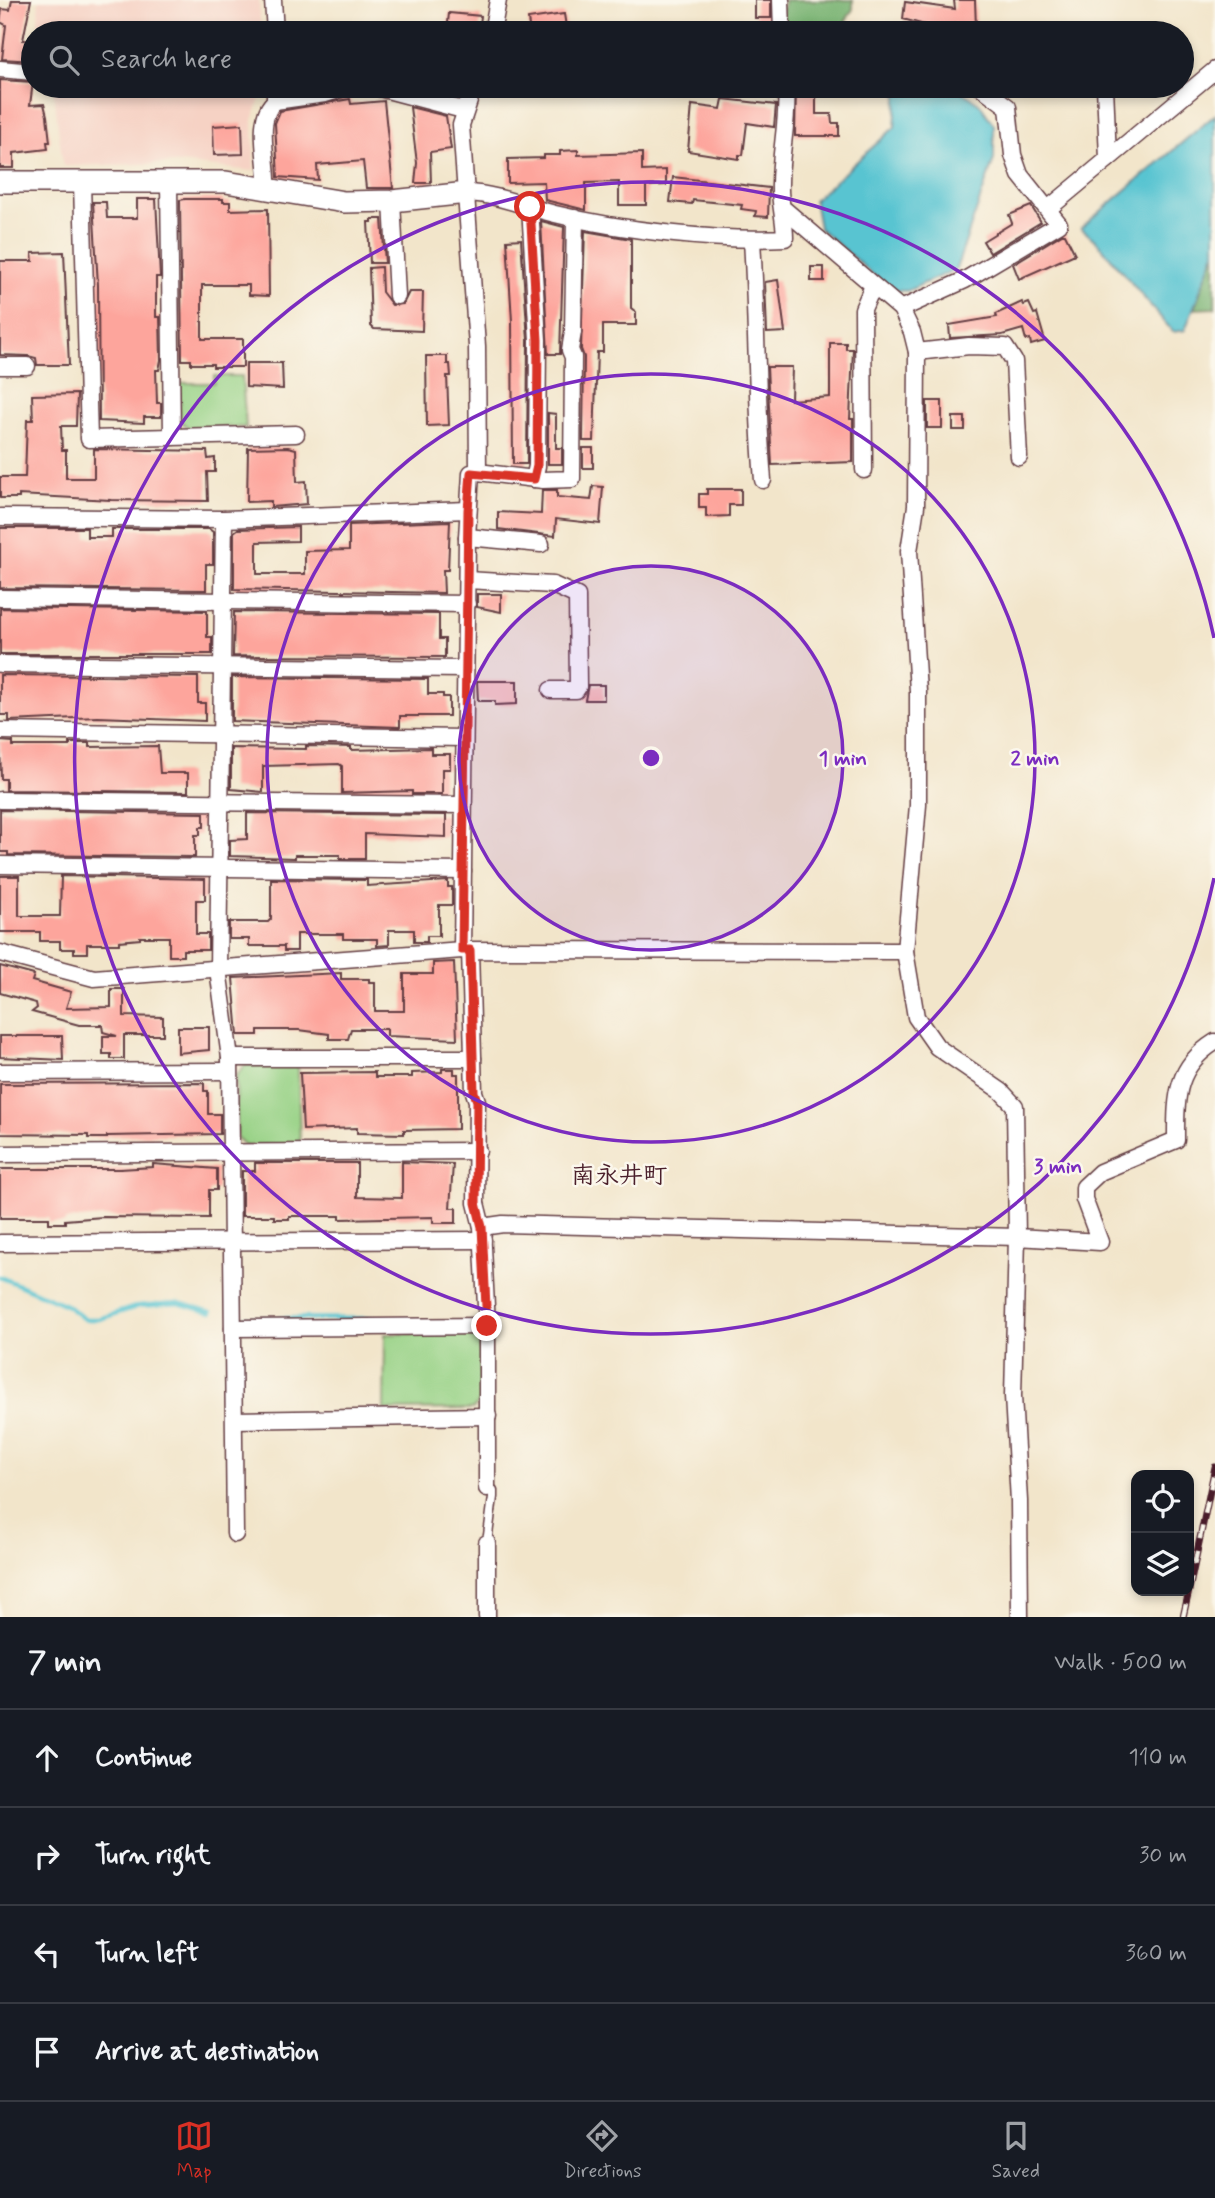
<!DOCTYPE html>
<meta charset="utf-8">
<style>
:root{--surface:#171b24;--page:#20242c;--text:#f1f3f6;--muted:#9ea1a6;--line:#363941;--accent:#d93025}
body{margin:0;font-family:Mynerve,"Klee One",sans-serif;background:var(--page);color:var(--text)}
.controls{position:absolute;right:21px;bottom:21px;display:grid;overflow:hidden;border-radius:14px;box-shadow:0 4px 10px #0003}
.controls button{width:63px;height:63px;display:grid;place-items:center;padding:0;border:0;border-bottom:2px solid var(--line);background:var(--surface);color:var(--text);font:35px sans-serif}
.stop{position:absolute;width:21px;height:21px;margin:-16px;border:5px solid #d93025;border-radius:50%;background:#fff}
.stop.end{background:#d93025;border-color:#fff;box-shadow:0 2px 7px #0008}
.list{margin:0;padding:0;list-style:none}
h2{display:flex;justify-content:space-between;align-items:center;height:91px;margin:0;padding:0 28px;font-size:30px}
h2 small{font-size:23px;font-weight:400;color:var(--muted)}
.list li{display:grid;grid-template-columns:46px 1fr auto;gap:21px;align-items:center;box-sizing:border-box;height:98px;padding:0 28px;border-top:2px solid var(--line)}
.list b{display:block;font-size:26px;white-space:nowrap}
.list em{font-size:23px;font-style:normal;color:var(--muted)}
.icon{flex:none;width:38px;height:38px;fill:none;stroke:currentColor;stroke-width:2;stroke-linecap:round;stroke-linejoin:round}
.map{position:relative;flex:none;width:1215px;height:1617px;overflow:hidden}
.search{position:absolute;background:var(--surface);box-shadow:0 4px 10px #0003;left:21px;right:21px;top:21px;height:77px;display:flex;align-items:center;gap:18px;box-sizing:border-box;padding:0 24px;border-radius:38px;color:var(--muted);font-size:26px}
.sheet{height:483px;background:var(--surface)}
nav{display:flex;justify-content:space-around;align-items:center;box-sizing:border-box;height:98px;border-top:2px solid var(--line);background:var(--surface);font-size:19px;color:var(--muted)}
nav a{display:grid;justify-items:center;gap:4px}
nav .on{color:var(--accent)}
.map>svg:first-child{display:block}
.built{fill:#f6d2c4}
.green{fill:#98d286;stroke:#717858;stroke-width:2}
.forest{fill:#7ab473;stroke:#626a4f;stroke-width:2}
.water{fill:#58c4d1;stroke:#51727e;stroke-width:2}
.lines{fill:none;stroke-linecap:round;stroke-linejoin:round}
.stream{stroke:#58c4d1;stroke-width:4.5}
.building{fill:#fda59c}
.service-casing{stroke:#633d43;stroke-width:11}
.minor-casing{stroke:#633d43;stroke-width:19}
.tertiary-casing{stroke:#633d43;stroke-width:24}
.service{stroke:#fff;stroke-width:8}
.minor{stroke:#fff;stroke-width:16}
.tertiary{stroke:#fff;stroke-width:21}
.rail-casing{stroke:#4a1f2b;stroke-width:7}
.rail{stroke:#fbf7ec;stroke-width:4.5;stroke-dasharray:13;stroke-linecap:butt}
.route{stroke:#d93025;stroke-width:9}
.ring{fill:none;stroke:#7b2cbf;stroke-width:3.5}
.labels{text-anchor:middle;stroke-width:5;stroke-linejoin:round;paint-order:stroke}
.neighbourhood-label{font-size:24px;font-weight:bold;fill:#4a1f2b;stroke:#fbf7ec}
.centre{fill:#7b2cbf;stroke:#fbf7ec;stroke-width:3.5}
.ring-label{font-size:21px;text-anchor:middle;font-weight:bold;fill:#7b2cbf;stroke:#fbf7ec;stroke-width:5;stroke-linejoin:round;paint-order:stroke}
</style>
<div class="map">
<svg width="1215" height="1617" viewBox="0 0 1215 1617">
<rect width="100%" height="100%" fill="#fbf7ec"/>
<filter id="ink" filterUnits="userSpaceOnUse"><feTurbulence type="fractalNoise" baseFrequency=".0143" numOctaves="2"/><feDisplacementMap in="SourceGraphic" scale="14" xChannelSelector="R" yChannelSelector="G"/><feConvolveMatrix kernelMatrix="1 2 1 2 8 2 1 2 1" color-interpolation-filters="sRGB"/></filter>
<filter id="wash" filterUnits="userSpaceOnUse"><feTurbulence type="fractalNoise" baseFrequency=".00686" numOctaves="4" result="noise"/><feDisplacementMap in="SourceGraphic" scale="28" xChannelSelector="R" yChannelSelector="G"/><feGaussianBlur stdDeviation="1.57" result="paint"/><feColorMatrix in="noise" values="0 0 0 0 0 0 0 0 0 0 0 0 0 0 0 0 0 1.4 0 .05"/><feComposite in="paint" operator="in"/></filter>
<g filter="url(#wash)">
<rect width="100%" height="100%" fill="#f2e5ca"/>
<!-- built -->
<g class="built">
<path d="M39 0H259L261 33H41L38 22Z"/>
<path d="M53 86H264L253 120 254 171 179 163 63 166Z"/>
</g>
<!-- green -->
<g class="green">
<path d="M214 376H242L246 427 189 428 179 420 180 383H214Z"/>
<path d="M245 1065 298 1066 300 1145H245L237 1138 236 1076Z"/>
<path d="M472 1333 480 1340V1402L473 1409 384 1410 385 1334Z"/>
</g>
<!-- forest -->
<g class="forest">
<path d="M784 0H853V9L841 29 816 33 813 29 809 33H790L781 28Z"/>
<path d="M1215 252V308L1194 309Z"/>
</g>
<!-- water -->
<g class="water">
<path d="M898 86H953L979 103 994 125V159L956 269 907 291 891 290 819 228 814 200 895 127Z"/>
<path d="M1215 115V252L1185 330 1173 332 1097 242 1081 228Z"/>
</g>
<g class="lines">
<!-- stream -->
<g class="stream">
<path d="M0 1277 66 1305 84 1319H99L139 1306 178 1303 211 1312"/>
<path d="M246 1318 385 1319"/>
</g>
</g>
<g id="blocks">
<!-- building -->
<g class="building">
<path d="M12 0H31L23 40 33 41V61L2 59 6 25 0 22 2 9 10 10Z"/>
<rect x="755" y="0" width="16" height="18"/>
<path d="M954 0H975L976 28 955 29V24L932 27 903 19 905 2 955 9Z"/>
<path d="M449 13 481 16 479 33H447Z"/>
<path d="M564 14 567 33H530L528 19Z"/>
<path d="M0 80 33 82 30 105 44 104 47 116 50 142H47L48 149 14 153V168H0Z"/>
<path d="M413 86H459L455 97Z"/>
<path d="M796 86H816V114H831L832 123H839V136H795Z"/>
<path d="M350 99 351 104 384 101 393 188H366L363 161 317 165 318 180 278 177 275 123 280 111Z"/>
<path d="M723 99 776 105 774 127 747 123 743 155H739V159L688 151 692 105 721 109Z"/>
<path d="M410 107 446 116 451 149 430 152 431 183H415L417 163Z"/>
<path d="M242 124 243 154 214 155 213 126Z"/>
<path d="M578 150V155L642 153V171L666 170V185L646 186V205H619V182L586 183V210L545 200 544 182 508 183V159L544 158V155H560V151Z"/>
<path d="M673 177 769 188 768 217 755 216 756 211 741 209 742 205 693 200 692 204 670 202Z"/>
<path d="M137 199H156L160 277H156V317H160L161 360 159 370H156L157 403H161V417H144V423L99 421 98 285 93 202H106L107 218H137Z"/>
<path d="M185 199H223V202H230V210L268 209 269 296 249 295V285H202V339H243V367H213V364H191V360H182L180 200Z"/>
<path d="M1031 206 1041 222 990 253 983 241 1012 223 1009 215Z"/>
<path d="M372 219H382L385 263H370L368 222H372Z"/>
<path d="M541 221 564 227 560 354H548Z"/>
<path d="M585 231 631 239V308L636 312V325H603V352H597L594 441H583L584 357 581 349Z"/>
<path d="M1062 234H1065L1075 254 1019 279 1013 264Z"/>
<path d="M521 239 528 340 527 464H513L512 321 507 240Z"/>
<path d="M64 252 69 365H37L36 358 28 356 0 355V261H33L32 253Z"/>
<path d="M381 267 382 292 392 305 403 304 409 292H423L422 331 374 329 371 326 369 268Z"/>
<rect x="811" y="267" width="13" height="14"/>
<path d="M778 280 785 332 767 333 765 282Z"/>
<path d="M1022 302 1024 305 1029 303 1034 314 1037 313 1045 341 1031 345 1030 339 1026 340 1023 329 1002 335 950 338 949 325 997 317 996 314Z"/>
<path d="M830 343H846V349H853L850 419H853V462L772 465 767 367H792L791 400 830 397Z"/>
<path d="M426 356H447V364H450L451 376H447L449 425 427 426Z"/>
<path d="M246 363H282L283 389 246 387Z"/>
<path d="M77 394 76 426H61L62 450H66V478H94V449L207 451 208 459 215 458V472H207L208 501 111 500 19 495V498H0V477H25L27 420H33L32 395Z"/>
<rect x="927" y="401" width="15" height="27"/>
<path d="M548 413 556 414V448H562V464H548Z"/>
<rect x="953" y="417" width="12" height="13"/>
<path d="M288 447 296 449 297 482 306 481 307 504 271 507V501L247 502 248 448Z"/>
<rect x="583" y="448" width="10" height="20"/>
<path d="M593 486 603 487 600 524 556 519 555 536 498 529V512L541 514 542 490H557V497L591 500Z"/>
<path d="M707 489H741V505H729V516L706 517V508H699V494H707Z"/>
<path d="M450 521 448 570H443L444 593 234 589V532L238 529 298 527V541L257 542V574H305V551L349 550V525Z"/>
<path d="M0 528H87V537H112V529H209L213 532V564H206V590L0 588Z"/>
<path d="M477 594H501V612L477 607Z"/>
<path d="M0 608 207 611V637H212V654H0Z"/>
<path d="M234 612 439 614V639H445V657L233 656Z"/>
<path d="M0 675 198 677V703H205V721L98 717 9 721V715H0Z"/>
<path d="M232 677 428 679V694H443V697H449V716H400V727L232 721Z"/>
<path d="M477 681H517V704L495 705V701H478Z"/>
<path d="M588 685H604V700H585Z"/>
<path d="M0 741 13 742V746H70V743H90V747L158 746 160 773H188V792L6 790V779H1Z"/>
<path d="M306 746 351 747V750L431 748V754H450V769H442V794H412V791L342 793V766L339 764 263 766V792L231 789V748L306 749Z"/>
<path d="M0 810 204 813V827H200V835H195V857L8 855V852H0Z"/>
<path d="M247 813 446 815V837L365 834V859H340V855H295V858L230 856V840L247 839Z"/>
<path d="M0 876H19V916H60L61 876 205 879V900H196V934H208V950H183V956H169V937H140V939L119 941V944H87V953H74V949H60V941H40V932H0Z"/>
<path d="M271 879 367 880V886L448 881V887H452V905H439V936H427V942H414V930H389V945L377 946V939H343V934H297V951H284V946H249V939H229V922H268L271 919Z"/>
<path d="M454 962 457 1039 387 1036V1029H351L348 1039H329V1034L299 1030H258V1035H238L233 978 341 973V979H369V982H375V1011H404V974H433V963Z"/>
<path d="M0 966 34 975 32 981 71 992 66 1008 111 1007V989H124V1016L163 1017V1035H124V1059H111V1054H103V1036H117L103 1032 102 1025H79L32 1012 37 1008 36 1003 0 993Z"/>
<path d="M178 1027H209V1050L178 1053Z"/>
<path d="M0 1036H62L63 1060 0 1057Z"/>
<path d="M442 1069H454V1074H458V1129L404 1130V1134L357 1133V1128L303 1130 300 1073 375 1072V1077H412V1073L442 1072Z"/>
<path d="M204 1083V1091H208V1114H220V1134L107 1136V1138H88V1135L0 1134V1084Z"/>
<path d="M402 1162 453 1164 450 1208H456V1223H433V1217L340 1219V1216H289V1219H274V1216H242V1171H255V1163H357V1197L402 1198Z"/>
<path d="M153 1164 217 1169V1190H209V1218L103 1217 65 1220V1223H49V1218H0V1169H120L153 1167Z"/>
</g>
</g>
</g>
<g filter="url(#ink)">
<use href="#blocks" fill-opacity="0" stroke="#633d43" stroke-width="2"/>
<g class="lines">
<defs>
<path id="service" d="M487 1488 493 1490V1497L487 1543"/>
<g id="minor">
<path d="M273 0 275 33"/>
<path d="M781 0 782 33"/>
<path d="M492 33 498 0"/>
<path d="M0 69 33 72"/>
<path d="M372 86 463 110"/>
<path d="M1105 86 1108 159"/>
<path d="M275 101 325 94 351 86"/>
<path d="M169 182 172 437"/>
<path d="M82 183 89 439 296 434"/>
<path d="M267 188C269 163 254 118 275 101V86"/>
<path d="M467 193C498 194 525 207 555 214 620 230 719 242 785 238 785 220 779 201 780 184 780 151 789 119 786 86"/>
<path d="M392 201 397 296"/>
<path d="M530 207 538 340 537 466 534 479"/>
<path d="M1048 209 1215 70"/>
<path d="M752 240C757 320 756 400 763 480"/>
<path d="M901 309 965 280 1059 224 1020 175 1013 155 1008 107 980 86"/>
<path d="M917 352 969 346 1005 347 1014 361 1019 457"/>
<path d="M0 366H27"/>
<path d="M864 470 863 309 873 286"/>
<path d="M478 472 543 480 572 479 573 357 570 350 573 332 575 218"/>
<path d="M0 517 224 519 468 510"/>
<path d="M224 519 218 969 230 1058 235 1534"/>
<path d="M467 537 541 544"/>
<path d="M467 580 553 585 577 596 578 687 576 690H551"/>
<path d="M0 598 467 604"/>
<path d="M0 664 465 669"/>
<path d="M0 731 464 738"/>
<path d="M0 800 463 805"/>
<path d="M0 865 463 871"/>
<path d="M462 950 467 537 471 473 478 472 477 346 461 125 474 86"/>
<path d="M470 950 474 1092 477 1101 476 1203 482 1227 487 1326V1488"/>
<path d="M0 953 94 978 462 950 905 951"/>
<path d="M230 1058H473"/>
<path d="M0 1072 229 1071"/>
<path d="M0 1154 478 1151"/>
<path d="M482 1227 503 1224 1017 1237 1015 1106 1001 1091 937 1047 916 1017 905 951 918 805V691L909 551 916 506 917 352 912 332 901 309 785 210"/>
<path d="M0 1243 483 1240"/>
<path d="M233 1328 487 1326"/>
<path d="M235 1420 488 1416"/>
<path d="M487 1617V1543"/>
<path d="M1020 1617 1019 1501 1013 1396 1017 1237 1100 1242 1084 1199V1187L1100 1172 1176 1140C1176 1098 1175 1067 1215 1042"/>
</g>
<path id="tertiary" d="M0 182H226L344 202 392 201 467 193"/>
</defs>
<!-- service casing -->
<use href="#service" class="service-casing"/>
<!-- minor casing -->
<use href="#minor" class="minor-casing"/>
<!-- tertiary casing -->
<use href="#tertiary" class="tertiary-casing"/>
<!-- service -->
<use href="#service" class="service"/>
<!-- minor -->
<use href="#minor" class="minor"/>
<!-- tertiary -->
<use href="#tertiary" class="tertiary"/>
<defs>
<g id="rail">
<path d="M1189 1590 1215 1467"/>
<path d="M1183 1617 1189 1591"/>
</g>
</defs>
<!-- rail casing -->
<use href="#rail" class="rail-casing"/>
<!-- rail -->
<use href="#rail" class="rail"/>
</g>
</g>
<g class="lines" filter="url(#ink)">
<!-- route -->
<path class="route" d="M487 1326 482 1227 476 1203 477 1101 474 1092 470 950H462L468 510 471 473 534 479 537 466 538 340 530 207"/>
</g>
<!-- distance rings -->
<circle cx="651" cy="758" r="192" fill="#7b2cbf" fill-opacity=".12"/>
<g class="ring">
<circle cx="651" cy="758" r="192"/>
<circle cx="651" cy="758" r="384"/>
<path d="M1214 878A576 576 0 1 1 1214 638"/>
</g>
<g class="labels">
<!-- neighbourhood labels -->
<g class="neighbourhood-label">
<text x="619" y="1183">南永井町</text>
</g>
</g>
<circle cx="651" cy="758" r="10" class="centre"/>
<g class="ring-label">
<text x="843" y="765">1 min</text>
<text x="1035" y="765">2 min</text>
<text x="1058" y="1173">3 min</text>
</g>
</svg>
<div class="controls">
<button><svg class="icon" aria-label="locate" viewBox="0 0 24 24"><circle cx="12" cy="12" r="6"/><path d="M12 2v4M12 18v4M2 12h4M18 12h4"/></svg></button>
<button><svg class="icon" aria-label="layers" viewBox="0 0 24 24"><path d="M12 4l9 5-9 5-9-5zM3 14l9 5 9-5"/></svg></button>
</div>
<div class="stop" style="left:530px;top:207px"></div>
<div class="stop end" style="left:487px;top:1326px"></div>
<div class="search"><svg class="icon" aria-label="search" viewBox="0 0 24 24"><circle cx="10" cy="10" r="6"/><path d="M15 15l6 6"/></svg>Search here</div>
</div>
<section class="sheet">
<h2>7 min<small>Walk · 500 m</small></h2>
<ul class="list">
<li><svg class="icon" aria-label="ahead" viewBox="0 0 24 24"><path d="M12 20V5M6 11l6-6 6 6"/></svg><div><b>Continue</b></div><em>110 m</em></li>
<li><svg class="icon" aria-label="right" viewBox="0 0 24 24"><path d="M7 20v-9h11M14 6l5 5-5 5"/></svg><div><b>Turn right</b></div><em>30 m</em></li>
<li><svg class="icon" aria-label="left" viewBox="0 0 24 24"><path d="M17 20v-9H6M10 6l-5 5 5 5"/></svg><div><b>Turn left</b></div><em>360 m</em></li>
<li><svg class="icon" aria-label="arrive" viewBox="0 0 24 24"><path d="M6 21V4h12l-3 4 3 4H6"/></svg><div><b>Arrive at destination</b></div></li>
</ul>
</section>
<nav>
<a class="on"><svg class="icon" aria-label="map" viewBox="0 0 24 24"><path d="M3 6l6-2 6 2 6-2v14l-6 2-6-2-6 2zM9 4v14M15 6v14"/></svg>Map</a>
<a><svg class="icon" aria-label="directions" viewBox="0 0 24 24"><path d="M12 3l9 9-9 9-9-9zM9 14v-3h6M13 9l2 2-2 2"/></svg>Directions</a>
<a><svg class="icon" aria-label="saved" viewBox="0 0 24 24"><path d="M7 4h10v16l-5-4-5 4z"/></svg>Saved</a>
</nav>
